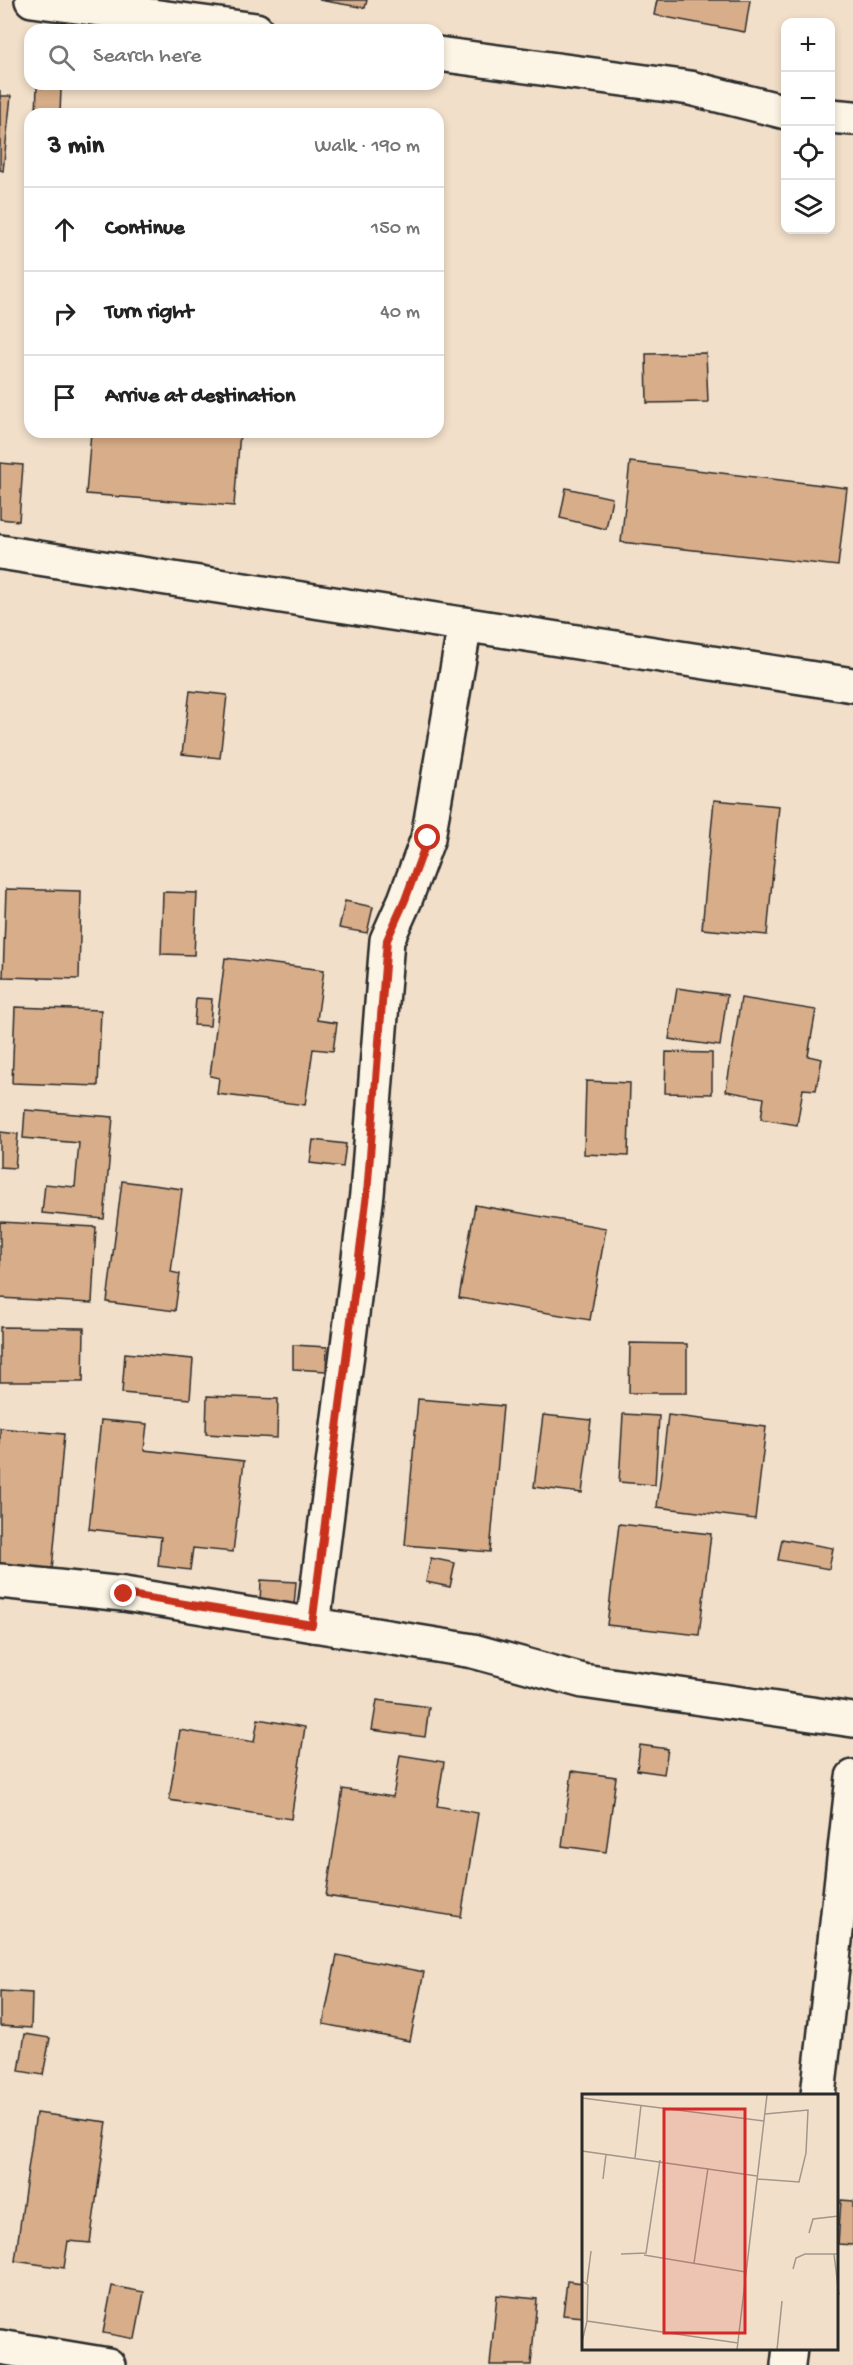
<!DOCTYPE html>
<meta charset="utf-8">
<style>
:root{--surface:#fff;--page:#f2f2f2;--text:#222;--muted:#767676;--line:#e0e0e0}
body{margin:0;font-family:"Gochi Hand",sans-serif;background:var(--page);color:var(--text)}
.controls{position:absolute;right:18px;top:18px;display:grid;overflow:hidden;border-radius:12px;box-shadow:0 3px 9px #0003}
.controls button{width:54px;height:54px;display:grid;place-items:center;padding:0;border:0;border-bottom:2px solid var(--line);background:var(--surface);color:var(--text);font:30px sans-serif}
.stop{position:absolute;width:18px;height:18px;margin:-14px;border:4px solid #c8321e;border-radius:50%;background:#fff}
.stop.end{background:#c8321e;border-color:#fff;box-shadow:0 2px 6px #0008}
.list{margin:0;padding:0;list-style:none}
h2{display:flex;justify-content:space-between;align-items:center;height:78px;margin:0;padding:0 24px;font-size:26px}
h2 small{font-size:20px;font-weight:400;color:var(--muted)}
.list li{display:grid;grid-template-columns:39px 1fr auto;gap:18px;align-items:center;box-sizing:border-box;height:84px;padding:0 24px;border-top:2px solid var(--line)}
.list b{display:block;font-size:22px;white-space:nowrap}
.list em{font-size:20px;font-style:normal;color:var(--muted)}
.icon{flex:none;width:33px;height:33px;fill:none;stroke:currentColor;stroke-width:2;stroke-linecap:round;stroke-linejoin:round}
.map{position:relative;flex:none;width:853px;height:2365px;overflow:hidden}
.search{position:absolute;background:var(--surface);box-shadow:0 3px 9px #0003;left:24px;top:24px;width:420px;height:66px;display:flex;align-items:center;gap:15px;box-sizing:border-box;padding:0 21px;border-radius:18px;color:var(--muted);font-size:22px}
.panel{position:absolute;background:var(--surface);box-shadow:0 3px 9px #0003;left:24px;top:108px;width:420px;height:330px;border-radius:18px}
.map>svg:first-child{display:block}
.building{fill:#d8ad89;stroke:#2b2b2b;stroke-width:1.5}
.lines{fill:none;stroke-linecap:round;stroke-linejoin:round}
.minor-casing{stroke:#2b2b2b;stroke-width:38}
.minor{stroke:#fcf5e5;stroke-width:33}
.route{stroke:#c8321e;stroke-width:8}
.inset-road{fill:none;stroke:#a2978a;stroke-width:1.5}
.view{fill:#d62828;fill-opacity:0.15;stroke:#d62828;stroke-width:3}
.inset-edge{fill:none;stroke:#2b2b2b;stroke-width:3}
</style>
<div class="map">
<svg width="853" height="2365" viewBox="0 0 853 2365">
<rect width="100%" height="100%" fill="#f1dfc9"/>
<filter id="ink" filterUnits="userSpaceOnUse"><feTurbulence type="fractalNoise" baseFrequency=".0167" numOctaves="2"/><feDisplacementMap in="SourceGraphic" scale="12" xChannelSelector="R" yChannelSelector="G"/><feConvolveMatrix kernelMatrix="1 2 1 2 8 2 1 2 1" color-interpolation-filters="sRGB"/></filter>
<g filter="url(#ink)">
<!-- building -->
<g class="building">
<path d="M319 0H367L365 8Z"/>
<path d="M657 0H750L745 32 654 15Z"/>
<path d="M37 87 61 89 60 114H36Z"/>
<path d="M0 90V96H11L3 171 0 170Z"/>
<path d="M706 353 708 402 647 403 646 354Z"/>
<path d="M91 432H240L234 506 86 494Z"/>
<path d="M630 462 847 488 838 566 621 542Z"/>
<path d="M0 463 23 465 19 521 0 519Z"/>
<path d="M566 488 612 498 606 529 560 518Z"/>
<path d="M190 691 227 695 220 758 182 754Z"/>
<path d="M714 800 779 806 767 935 702 929Z"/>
<path d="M6 889 81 891 79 979 3 977Z"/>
<path d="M163 892 197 893 194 955 161 954Z"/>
<path d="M345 901 373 907 367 933 339 928Z"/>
<path d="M225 958 324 970 317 1020 337 1023 333 1051 313 1049 305 1105 217 1094 219 1078 210 1076Z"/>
<path d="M677 988 727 995 720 1046 669 1039Z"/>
<path d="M196 998 212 999 210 1026 194 1025Z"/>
<path d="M741 998 816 1010 808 1056 822 1059 816 1090 803 1089 797 1125 761 1119 764 1098 726 1091Z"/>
<path d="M15 1007 101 1010 98 1086 12 1083Z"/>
<path d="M666 1052 712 1053V1094L665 1093Z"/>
<path d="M586 1081 630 1083 628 1156 584 1154Z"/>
<path d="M25 1110 113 1117 104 1219 42 1213 45 1184 75 1187 79 1143 23 1138Z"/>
<path d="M0 1132 18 1134 15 1168 0 1167Z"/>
<path d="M313 1140 346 1144 343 1167 310 1163Z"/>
<path d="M122 1181 182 1189 171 1272 180 1274 175 1311 107 1302Z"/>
<path d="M475 1205 606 1228 590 1320 459 1298Z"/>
<path d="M0 1222 96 1227 92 1303 0 1298Z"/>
<path d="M0 1327 84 1328 83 1382H0Z"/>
<path d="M630 1343 687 1344V1393H629Z"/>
<path d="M293 1345 327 1347 326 1371 293 1369Z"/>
<path d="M125 1353 193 1359 190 1399 122 1393Z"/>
<path d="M207 1396 278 1399 277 1438 206 1434Z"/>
<path d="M418 1399 503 1406 490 1552 405 1545Z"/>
<path d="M623 1414 659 1416 655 1485 619 1482Z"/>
<path d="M543 1415 591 1420 582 1493 534 1487Z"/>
<path d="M668 1415 766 1427 755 1519 657 1507Z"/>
<path d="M101 1420 147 1424 144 1450 244 1461 233 1552 193 1548 190 1570 158 1566 161 1537 89 1529Z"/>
<path d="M0 1428 64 1434 52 1570 0 1565Z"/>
<path d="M619 1524 711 1534 699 1635 607 1625Z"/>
<path d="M782 1539 833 1548 829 1569 778 1560Z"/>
<path d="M431 1558 455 1563 450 1587 426 1582Z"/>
<path d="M261 1580 296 1582 294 1606 260 1604Z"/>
<path d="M377 1700 429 1707 425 1737 372 1730Z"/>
<path d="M258 1719 305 1727 291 1819 169 1800 180 1730 254 1742Z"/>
<path d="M640 1745 668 1749 664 1774 637 1770Z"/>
<path d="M400 1755 444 1762 437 1806 478 1813 461 1917 326 1896 343 1789 393 1797Z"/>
<path d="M572 1771 616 1777 606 1852 562 1846Z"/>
<path d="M337 1955 424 1972 410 2041 323 2024Z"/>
<path d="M0 1991 32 1993 31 2028 0 2026Z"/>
<path d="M25 2034 50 2038 43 2075 19 2071Z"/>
<path d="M36 2113 107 2122 90 2243 68 2241 64 2268 15 2261Z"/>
<path d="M841 2200 853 2201V2245L838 2244Z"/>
<path d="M567 2281 583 2283V2317L563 2315Z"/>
<path d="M112 2286 144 2292 135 2339 103 2333Z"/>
<path d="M497 2295 537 2299 531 2365H490Z"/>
</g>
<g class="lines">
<defs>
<g id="minor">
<path d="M32 0 256 30"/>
<path d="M438 54 690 88 786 112"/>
<path d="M830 116 853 118"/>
<path d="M0 552 853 685"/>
<path d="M0 1581 124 1594 473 1651 583 1681 853 1720"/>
<path d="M313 1625 367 1194 387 940 405 900 428 838 465 624"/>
<path d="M818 2095 853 1777"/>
<path d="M0 2347 108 2365"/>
<path d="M788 2365 790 2348"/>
</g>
</defs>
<!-- minor casing -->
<use href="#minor" class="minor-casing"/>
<!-- minor -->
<use href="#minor" class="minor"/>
</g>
</g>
<g class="lines" filter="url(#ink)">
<!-- route -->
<path class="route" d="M124 1594 312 1625 367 1194 387 940 405 900 428 838"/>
</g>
<!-- overview -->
<g transform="translate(582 2094)">
<rect width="256" height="256" fill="#f1dfc9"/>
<path class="inset-road" d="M0 4 182 27M0 57 175 82M53 64 59 11M21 85 24 60M175 85 217 88 224 59 226 16 183 20M227 139 231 125 257 122M39 160 64 159 78 66M252 160 257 201M62 161 164 178M112 169 126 74M211 175 214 164 223 160H257M0 187 6 191 5 227 156 249M5 189 9 157M0 248 5 227M155 256 185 1M195 256 200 207"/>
<path class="view" d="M82 15H163V239H82Z"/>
<rect width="256" height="256" class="inset-edge"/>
</g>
</svg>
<div class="controls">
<button>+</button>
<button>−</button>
<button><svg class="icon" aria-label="locate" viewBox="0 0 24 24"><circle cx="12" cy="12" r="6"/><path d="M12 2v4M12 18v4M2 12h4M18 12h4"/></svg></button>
<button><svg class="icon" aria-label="layers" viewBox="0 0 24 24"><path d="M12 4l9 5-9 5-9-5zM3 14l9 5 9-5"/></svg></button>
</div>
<div class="stop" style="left:428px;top:838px"></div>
<div class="stop end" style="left:124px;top:1594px"></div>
<div class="search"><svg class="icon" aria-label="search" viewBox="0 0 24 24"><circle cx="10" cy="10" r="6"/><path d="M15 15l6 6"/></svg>Search here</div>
<section class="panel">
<h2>3 min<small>Walk · 190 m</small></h2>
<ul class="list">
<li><svg class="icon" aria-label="ahead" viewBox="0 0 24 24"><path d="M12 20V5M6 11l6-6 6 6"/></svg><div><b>Continue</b></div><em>150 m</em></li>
<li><svg class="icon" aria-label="right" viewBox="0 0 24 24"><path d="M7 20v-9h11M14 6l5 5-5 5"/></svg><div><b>Turn right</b></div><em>40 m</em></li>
<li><svg class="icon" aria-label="arrive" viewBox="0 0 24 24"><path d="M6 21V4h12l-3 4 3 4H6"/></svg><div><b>Arrive at destination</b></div></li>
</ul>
</section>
</div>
